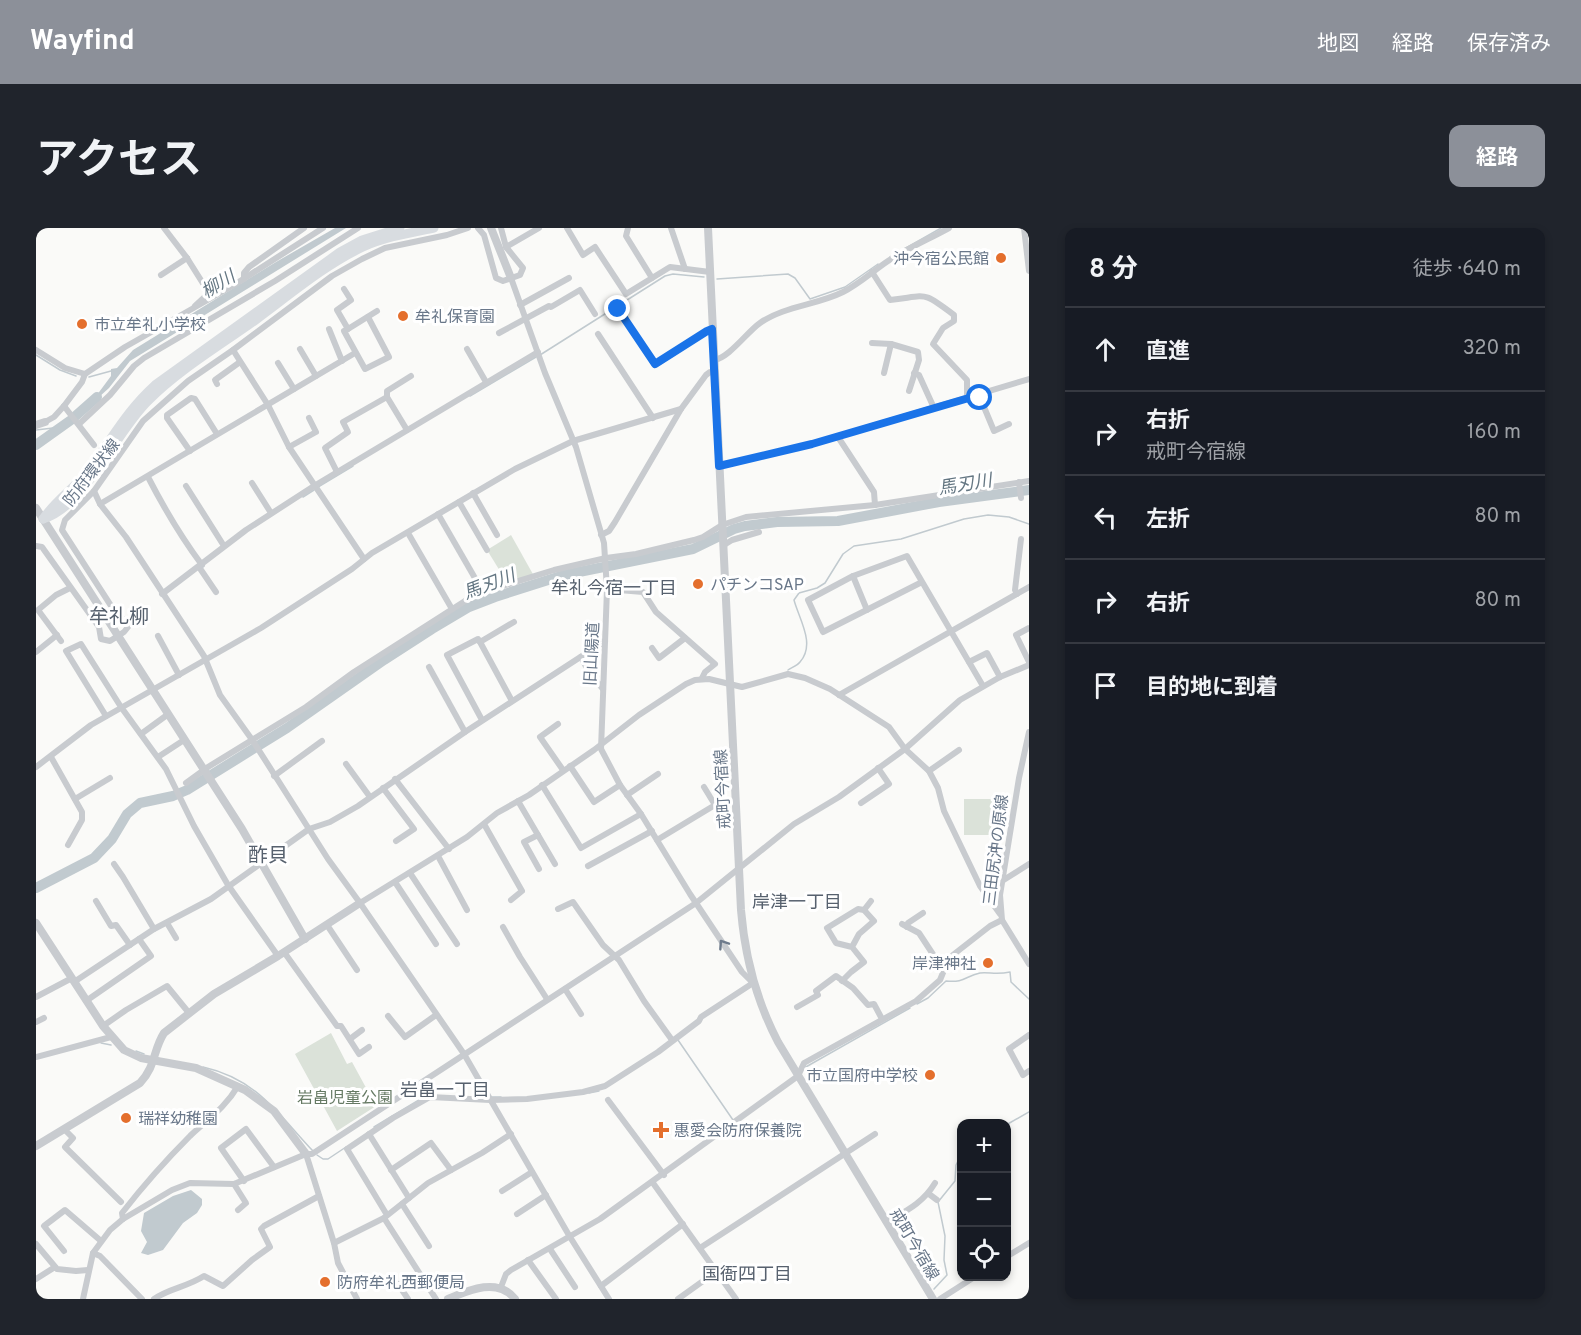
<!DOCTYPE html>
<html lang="ja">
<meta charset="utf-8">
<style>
:root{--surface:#171b24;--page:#20242c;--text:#f1f3f6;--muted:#9ea1a6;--line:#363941;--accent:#8c9099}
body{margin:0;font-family:Overpass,"Noto Sans JP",sans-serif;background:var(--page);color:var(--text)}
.controls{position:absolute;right:18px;bottom:18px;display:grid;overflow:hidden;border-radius:12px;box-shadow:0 3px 9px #0003}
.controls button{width:54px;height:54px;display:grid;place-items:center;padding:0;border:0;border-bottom:2px solid var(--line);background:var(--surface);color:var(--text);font:30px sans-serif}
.stop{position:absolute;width:18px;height:18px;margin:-14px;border:4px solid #1a73e8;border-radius:50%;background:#fff}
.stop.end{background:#1a73e8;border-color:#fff;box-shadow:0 2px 6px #0008}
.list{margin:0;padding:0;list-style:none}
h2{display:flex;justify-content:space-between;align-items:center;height:78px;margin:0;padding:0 24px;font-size:26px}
h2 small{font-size:20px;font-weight:400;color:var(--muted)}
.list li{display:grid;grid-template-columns:39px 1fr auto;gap:18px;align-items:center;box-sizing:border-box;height:84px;padding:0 24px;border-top:2px solid var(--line)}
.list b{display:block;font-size:22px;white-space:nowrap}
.list p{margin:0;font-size:20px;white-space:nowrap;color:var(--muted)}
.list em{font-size:20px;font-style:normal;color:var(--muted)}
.icon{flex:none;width:33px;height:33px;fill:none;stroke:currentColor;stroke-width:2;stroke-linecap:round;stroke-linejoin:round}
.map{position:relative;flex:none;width:993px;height:1071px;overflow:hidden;border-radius:12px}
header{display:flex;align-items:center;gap:36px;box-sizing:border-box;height:84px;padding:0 30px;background:var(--accent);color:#fff}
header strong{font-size:28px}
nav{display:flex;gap:33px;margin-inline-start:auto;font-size:21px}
.intro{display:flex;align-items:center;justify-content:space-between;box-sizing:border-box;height:144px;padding:0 36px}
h1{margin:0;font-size:42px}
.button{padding:15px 27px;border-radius:12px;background:var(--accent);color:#fff;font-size:21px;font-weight:700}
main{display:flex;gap:36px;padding:0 36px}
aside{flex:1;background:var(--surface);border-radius:12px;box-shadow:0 3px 9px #0003}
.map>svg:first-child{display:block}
.green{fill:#dbe2d9}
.water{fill:#c1cacf}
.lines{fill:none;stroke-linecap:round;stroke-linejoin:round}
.stream{stroke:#c1cacf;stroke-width:1.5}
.river{stroke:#c1cacf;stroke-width:10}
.minor{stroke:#c8cbcf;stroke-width:6}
.tertiary{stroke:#c8cbcf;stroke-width:8}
.primary{stroke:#d8dce0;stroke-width:9}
.oneway{stroke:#6e7b8c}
.route{stroke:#1a73e8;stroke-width:8}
.poi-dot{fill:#e46f2d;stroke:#fff;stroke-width:2}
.labels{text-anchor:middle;stroke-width:6;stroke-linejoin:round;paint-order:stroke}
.poi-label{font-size:16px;fill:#697789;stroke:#fff;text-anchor:start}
.street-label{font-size:16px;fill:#697789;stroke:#fff}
.park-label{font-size:16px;fill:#667a64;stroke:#fff}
.water-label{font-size:18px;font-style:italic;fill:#657783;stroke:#fff}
.neighbourhood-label{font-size:18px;fill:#57616e;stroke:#fff}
.quarter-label{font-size:20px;fill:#57616e;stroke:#fff}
</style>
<header>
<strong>Wayfind</strong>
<nav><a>地図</a><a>経路</a><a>保存済み</a></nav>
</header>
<div class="intro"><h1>アクセス</h1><a class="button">経路</a></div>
<main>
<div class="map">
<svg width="993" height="1071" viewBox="0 0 993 1071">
<rect width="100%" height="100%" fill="#fafaf8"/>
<!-- green -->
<g class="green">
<path d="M475 307 498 348 472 356 451 322Z"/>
<path d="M928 571H956L955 607H928Z"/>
<path d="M295 805 311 836 316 834 340 878 301 903 259 826Z"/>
</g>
<!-- water -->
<g class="water">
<path d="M299 0H310L94 133 73 160 52 179 75 148V141L81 140 97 122 240 34Z"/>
<path d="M155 962 166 971V977L161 985 147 995 127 1022 112 1027 105 1025 111 1014 105 1003 108 985 137 968Z"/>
</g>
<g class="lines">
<!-- stream -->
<g class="stream">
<path d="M854 29 905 0"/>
<path d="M681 51 752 46 759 50 774 71 809 59 842 36"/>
<path d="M0 127 24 142 40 148"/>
<path d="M504 127 629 48 637 46 668 49"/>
<path d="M53 149 75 143"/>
<path d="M434 168 500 129"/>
<path d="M0 202 17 200 23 202"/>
<path d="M282 259 317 238"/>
<path d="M267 269 278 262"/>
<path d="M752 442C755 440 762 437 764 434 780 416 763 391 758 372L763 365 781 360 789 355 807 326 818 318 865 311 928 291 952 287 973 289 993 296"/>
<path d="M881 776 892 770 910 753C929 755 929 748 944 745 954 744 960 747 974 744L975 754 993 771"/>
<path d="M642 812 697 892"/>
<path d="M65 815 75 817"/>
<path d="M100 823 108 826"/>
<path d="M167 839C221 851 242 886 277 923"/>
<path d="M768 840 874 780"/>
<path d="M553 865 563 863"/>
<path d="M455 869H465"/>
<path d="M970 897 993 884"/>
<path d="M338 899 393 866"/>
<path d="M281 927 287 931H292L310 919"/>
<path d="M898 1061 911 1047 908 1032 909 1008 902 974 919 953 920 937 926 925"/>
</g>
<!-- river -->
<g class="river">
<path d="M0 217 35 192 61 169"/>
<path d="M0 660 58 630 76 611 91 586 104 575 137 568 151 562 251 500 348 432 396 401 433 379 459 369 528 347 657 321 698 301 709 298 741 294 802 293 903 274 993 262"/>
</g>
<!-- minor -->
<g class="minor">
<path d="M128 0 151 30 173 65"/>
<path d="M442 0 448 7 460 50 467 53 484 47 487 40 470 19 465 0"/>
<path d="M531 0 547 27 559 19 590 66 634 39 674 44"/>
<path d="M592 0 590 8 616 50"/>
<path d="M635 0 649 41"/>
<path d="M988 0 993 43"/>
<path d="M470 19 503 0"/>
<path d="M836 44 854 72C892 68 885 62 918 87V93L907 100 897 116 931 152V170"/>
<path d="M125 47 151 30"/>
<path d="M208 51V45L213 39 268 0"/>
<path d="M308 61 315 72 301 82 312 101 308 103 329 141 353 129 332 89"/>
<path d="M484 77 533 50"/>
<path d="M159 78 173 65 194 55 198 57"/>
<path d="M582 80 619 137 671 103 677 101"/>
<path d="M293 101 306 133"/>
<path d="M312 101 341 83"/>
<path d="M463 105 513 78 515 79 544 62 559 86"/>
<path d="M562 106 617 190"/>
<path d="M836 115 855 116 882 124 883 132 873 163"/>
<path d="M264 121 280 148"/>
<path d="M431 121 450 154"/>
<path d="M0 122 29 140 49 146"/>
<path d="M197 122 232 177 253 219 328 331"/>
<path d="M678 132C693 130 711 104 724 95 748 78 781 77 807 64 823 56 837 43 852 33 872 20 893 11 913 0"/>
<path d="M242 135 258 161"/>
<path d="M848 145 855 116"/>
<path d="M878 145 883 147 898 180"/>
<path d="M181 156 179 152 204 134"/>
<path d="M943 167 958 203 973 196"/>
<path d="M351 169 371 202"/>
<path d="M28 178 58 217"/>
<path d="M9 194 18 189 28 178 46 154 49 146 89 119 198 57 287 0"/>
<path d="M43 196 74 167 98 138 108 130 239 53 322 0"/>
<path d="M802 209 838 264 839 277"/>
<path d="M253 219 280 204 273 190"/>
<path d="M154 223 131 190V187L155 170 159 171 181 206"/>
<path d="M683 238 776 216 993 151"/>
<path d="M301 244 289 220 312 204 307 194 351 169V163L375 148"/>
<path d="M112 249C128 280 145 309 166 337"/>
<path d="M983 254 985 270"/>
<path d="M216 255 235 285"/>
<path d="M150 258 188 318"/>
<path d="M58 263 64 276 90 309 168 428 184 467 217 513 292 631 324 675 428 826 534 1009 573 1071"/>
<path d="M437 265 461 307"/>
<path d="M423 274 451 322"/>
<path d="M64 276 319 125"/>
<path d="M402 286 447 364"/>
<path d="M372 305 416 381"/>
<path d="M565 307 573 303 579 294 645 181 670 147 674 144H679"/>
<path d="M688 317 696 312 723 304"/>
<path d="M0 318 6 319 63 399 65 411 74 413 88 404 92 399 89 392 81 387 26 302 29 292 58 263 107 193 152 153 197 122 296 48 326 31 349 20 411 7 432 0"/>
<path d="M163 339 180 364"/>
<path d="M817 348 831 382"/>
<path d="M886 354 787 404 772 372 817 348 871 328 947 458"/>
<path d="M571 361 607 364 620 384 679 436 669 444 666 450"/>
<path d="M126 366 210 302 278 258 502 124"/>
<path d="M981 366 979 362 985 311"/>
<path d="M993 400 980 407 993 434"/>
<path d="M122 408 143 447"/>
<path d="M25 413 2 382 20 367 34 360"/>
<path d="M444 414 476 473"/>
<path d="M616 420 623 430 649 410"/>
<path d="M0 424 21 407"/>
<path d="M545 429 553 444 567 461"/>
<path d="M933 434 951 425 964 449"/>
<path d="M393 439 429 504"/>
<path d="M803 467 993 359"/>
<path d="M70 488 30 423 45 416 85 479 130 541 158 598 192 657 242 728"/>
<path d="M446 492 411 427 442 411 444 414 478 394"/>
<path d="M522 496 504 509 527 542"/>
<path d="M993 504 983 550 964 667 966 692 993 736"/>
<path d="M105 506 131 487"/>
<path d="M15 529 46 584V592L32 617"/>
<path d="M122 529 148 512"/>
<path d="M310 536 334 569"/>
<path d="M534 538 558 574 584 557"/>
<path d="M0 539 55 497 225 400 316 341 336 325 479 241 537 213 645 181"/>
<path d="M893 543 923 522"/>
<path d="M238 548 286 513"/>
<path d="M359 551 413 621"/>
<path d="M150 555 172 539 270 479 318 444 429 373 447 364 518 342 570 330 600 326 658 312 667 309 686 297 710 289 839 277 993 253"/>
<path d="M506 557 545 620 605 586"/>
<path d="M347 560 378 601 360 613"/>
<path d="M591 567 622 546"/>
<path d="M39 571 74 550"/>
<path d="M482 573 519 636"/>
<path d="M825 575 853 556 842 540"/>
<path d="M448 596 486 663 475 672"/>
<path d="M502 607 488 614 503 641"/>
<path d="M621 612 679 577 668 559"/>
<path d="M402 628 431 682"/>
<path d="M78 636 87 649 118 701"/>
<path d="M552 638 616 603"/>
<path d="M374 645 421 716"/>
<path d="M966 653 993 636"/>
<path d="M359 654 400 716"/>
<path d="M60 673 75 698 80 697 94 717"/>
<path d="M324 675 431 609 461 585 493 567 558 522 603 487 650 456 659 452 673 451 706 459 752 446 769 450 794 461 853 499 869 521 893 543 902 560 908 583 944 658 964 686"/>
<path d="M522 681 537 674 567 717 583 732 608 773 636 812"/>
<path d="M828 682 835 673"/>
<path d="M131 695 140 710"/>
<path d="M866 696 883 705 904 737 908 739"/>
<path d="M291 697 321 742"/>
<path d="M467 699 484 729 511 771"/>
<path d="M871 699 872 695 887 685"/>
<path d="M248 724 301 798H305L323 826 333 819"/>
<path d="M806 753 815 744 828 734 816 719 800 715 791 700 822 681 828 682 838 693 823 706 816 719"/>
<path d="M38 754 118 701 175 671 273 601 294 594 322 578 429 504 569 413"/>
<path d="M529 761 545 786"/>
<path d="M0 769 36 750"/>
<path d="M50 773 115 728 103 711"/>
<path d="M761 779 782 767 780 763 800 748 817 760 832 777 838 776 846 791"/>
<path d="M352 788 369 809 400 787"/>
<path d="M0 794 8 790"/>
<path d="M67 798 90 782 131 758 153 785"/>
<path d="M993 807 973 821 987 847 993 843"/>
<path d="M314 811 326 802"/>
<path d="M0 829 75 809"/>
<path d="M572 872 628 947"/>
<path d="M28 901 37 910 29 919 85 974"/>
<path d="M333 906 373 970"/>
<path d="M270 926 298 1015 302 1035 321 1071"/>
<path d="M355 942 395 915 415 942"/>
<path d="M208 953 185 920 210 901 238 939"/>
<path d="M617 955 700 1071"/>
<path d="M198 956 210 975 202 982"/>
<path d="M466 963 496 944"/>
<path d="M893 966 901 972"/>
<path d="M366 976 393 1018"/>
<path d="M481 986 510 967"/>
<path d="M351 987 311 921 357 890 394 869 454 872 491 871 547 864 569 858 622 824 663 793 665 789 717 755 706 744 654 666 605 586 584 557 565 521 571 361 568 315 540 219 509 145 475 50"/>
<path d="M348 990 400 1071"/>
<path d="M87 991 86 985C107 958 130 932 154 908 172 891 189 880 202 858"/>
<path d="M851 994C870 983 887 975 899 955"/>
<path d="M298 1015 348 990 392 955 446 925 475 906"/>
<path d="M0 1016 21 1041 40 1043 52 1042"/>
<path d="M664 1020 839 906"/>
<path d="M514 1021 539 1059"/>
<path d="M28 1023 8 998 29 982 65 1013"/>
<path d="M57 1025 64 1028 106 1071"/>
<path d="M970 1029 993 1015"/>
<path d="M492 1032 520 1071"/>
<path d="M0 1051 19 1039"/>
<path d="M362 1056 372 1071"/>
<path d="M565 1058 647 996"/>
<path d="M465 1059 470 1046 475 1042 564 991 762 848 768 835 880 773 904 752 913 730 954 698 966 692"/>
<path d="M47 1071 57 1025 74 1002 87 991 136 962 154 955 198 956 270 926H276L660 675 758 596 803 569 869 521 924 472 964 449 993 437"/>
<path d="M118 1071C134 1060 151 1059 168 1048L187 1058 216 1032 234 1019 225 1001 228 998 283 968"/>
<path d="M642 1071 681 1043"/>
<path d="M904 1071 940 1048"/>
</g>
<!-- tertiary -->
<g class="tertiary">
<path d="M455 0 475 50"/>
<path d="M672 0 705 682C709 730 720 772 742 814L897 1071"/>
<path d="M0 197 9 194"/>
<path d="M0 280 206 601 269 711"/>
<path d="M0 695 67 798 88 822 105 830 160 840 209 862 238 883 270 926"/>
<path d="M0 918 104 855C120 838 117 822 128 805L178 766 242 728 324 675"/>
<path d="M412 1071C433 1062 462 1049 479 1071"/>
</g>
<!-- primary -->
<g class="primary">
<path d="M7 291C50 278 79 205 112 173 144 141 185 117 221 91 255 66 289 37 327 19 349 9 374 5 398 0"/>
<path d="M7 291C18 274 36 262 49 246 74 215 88 185 119 157L304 24 326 12 364 0"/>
</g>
</g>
<!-- one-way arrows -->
<defs><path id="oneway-chevron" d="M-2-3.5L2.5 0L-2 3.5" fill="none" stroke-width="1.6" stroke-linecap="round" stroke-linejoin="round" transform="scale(1.5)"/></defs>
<use class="oneway" href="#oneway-chevron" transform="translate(687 716) rotate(-124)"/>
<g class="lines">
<!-- route -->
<path class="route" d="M582 81 619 136 671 103 676 101 683 238 776 216 943 167 944 170"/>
</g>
<!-- markers -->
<g class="poi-dot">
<circle cx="965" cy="30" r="6"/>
<circle cx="367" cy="88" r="6"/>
<circle cx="46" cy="96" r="6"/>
<circle cx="662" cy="356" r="6"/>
<circle cx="952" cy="735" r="6"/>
<circle cx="894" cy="847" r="6"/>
<circle cx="90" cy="890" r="6"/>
<path d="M622 893h6v6h6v6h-6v6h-6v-6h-6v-6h6z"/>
<circle cx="289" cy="1054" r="6"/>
</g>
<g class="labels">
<!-- poi labels -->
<g class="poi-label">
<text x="953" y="36" text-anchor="end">沖今宿公民館</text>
<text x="379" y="94">牟礼保育園</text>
<text x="58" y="102">市立牟礼小学校</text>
<text x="674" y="362">パチンコSAP</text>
<text x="940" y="741" text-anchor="end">岸津神社</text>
<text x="882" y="853" text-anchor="end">市立国府中学校</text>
<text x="102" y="896">瑞祥幼稚園</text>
<text x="638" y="908">惠愛会防府保養院</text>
<text x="301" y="1060">防府牟礼西郵便局</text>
</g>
<!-- street labels -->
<g class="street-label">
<text transform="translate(55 244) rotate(-52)" y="6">防府環状線</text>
<text transform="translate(555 426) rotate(-87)" y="6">旧山陽道</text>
<text transform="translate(686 561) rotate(-93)" y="6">戒町今宿線</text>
<text transform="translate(959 622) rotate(-83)" y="6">三田尻沖の原線</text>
<text transform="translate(879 1016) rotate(59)" y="6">戒町今宿線</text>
</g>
<!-- park labels -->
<g class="park-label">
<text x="309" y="875">岩畠児童公園</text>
</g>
<!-- water labels -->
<g class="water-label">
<text transform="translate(182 56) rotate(-31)" y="6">柳川</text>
<text transform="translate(929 256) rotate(-9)" y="6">馬刃川</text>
<text transform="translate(453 356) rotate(-21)" y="6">馬刃川</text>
</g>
<!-- neighbourhood labels -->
<g class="neighbourhood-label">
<text x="578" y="366">牟礼今宿一丁目</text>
<text x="761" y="680">岸津一丁目</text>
<text x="409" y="868">岩畠一丁目</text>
<text x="711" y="1052">国衙四丁目</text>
</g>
<!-- quarter labels -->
<g class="quarter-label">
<text x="83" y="395">牟礼柳</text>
<text x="232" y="634">酢貝</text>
</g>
</g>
</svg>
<div class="controls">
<button>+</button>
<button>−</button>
<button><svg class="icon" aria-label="locate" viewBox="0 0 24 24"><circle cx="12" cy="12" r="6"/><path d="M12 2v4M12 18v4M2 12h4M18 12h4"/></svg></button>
</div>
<div class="stop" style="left:944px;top:170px"></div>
<div class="stop end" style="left:582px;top:81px"></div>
</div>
<aside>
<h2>8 分<small>徒歩 · 640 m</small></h2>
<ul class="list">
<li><svg class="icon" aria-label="ahead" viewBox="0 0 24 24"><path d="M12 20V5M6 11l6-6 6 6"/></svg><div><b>直進</b></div><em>320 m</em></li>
<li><svg class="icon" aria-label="right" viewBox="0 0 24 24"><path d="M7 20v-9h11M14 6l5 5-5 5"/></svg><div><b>右折</b><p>戒町今宿線</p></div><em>160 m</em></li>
<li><svg class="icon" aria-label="left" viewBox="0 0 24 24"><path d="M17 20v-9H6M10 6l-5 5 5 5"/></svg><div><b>左折</b></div><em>80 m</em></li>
<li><svg class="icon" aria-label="right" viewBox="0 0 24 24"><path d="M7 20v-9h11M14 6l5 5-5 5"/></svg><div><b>右折</b></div><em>80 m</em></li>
<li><svg class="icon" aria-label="arrive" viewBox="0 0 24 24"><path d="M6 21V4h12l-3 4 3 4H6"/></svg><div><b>目的地に到着</b></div></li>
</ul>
</aside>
</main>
